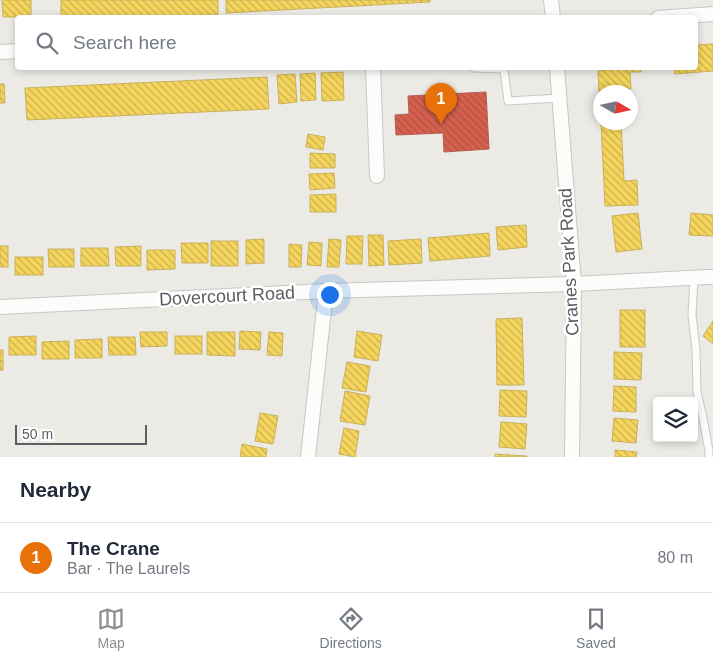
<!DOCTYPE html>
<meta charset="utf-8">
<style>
:root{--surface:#fff;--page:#f6f6f7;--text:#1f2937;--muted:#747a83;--line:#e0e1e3;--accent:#8d8f90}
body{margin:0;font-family:Arial,sans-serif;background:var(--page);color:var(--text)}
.controls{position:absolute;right:15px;bottom:15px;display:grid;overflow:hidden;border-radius:5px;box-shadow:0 2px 8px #0003}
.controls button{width:45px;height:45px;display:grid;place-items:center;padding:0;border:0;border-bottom:1px solid var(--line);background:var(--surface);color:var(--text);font:25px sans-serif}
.compass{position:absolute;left:593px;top:85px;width:45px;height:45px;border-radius:50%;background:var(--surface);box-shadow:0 2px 8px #0003;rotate:99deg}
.scale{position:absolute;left:15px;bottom:12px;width:132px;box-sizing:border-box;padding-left:5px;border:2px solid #5b5e63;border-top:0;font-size:14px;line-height:18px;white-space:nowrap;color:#5b5e63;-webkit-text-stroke:4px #fff;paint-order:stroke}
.you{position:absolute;left:329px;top:294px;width:18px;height:18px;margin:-12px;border:4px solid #fff;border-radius:50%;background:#1a73e8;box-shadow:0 0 0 8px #1a73e833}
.badge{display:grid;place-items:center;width:32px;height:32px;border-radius:50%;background:var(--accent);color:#fff;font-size:16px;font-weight:700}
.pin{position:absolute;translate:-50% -41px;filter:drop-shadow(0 1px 2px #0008)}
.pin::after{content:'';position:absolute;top:26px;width:18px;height:15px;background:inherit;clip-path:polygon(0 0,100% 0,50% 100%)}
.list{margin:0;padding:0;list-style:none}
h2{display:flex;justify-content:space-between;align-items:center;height:65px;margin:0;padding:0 20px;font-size:21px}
h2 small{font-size:16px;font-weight:400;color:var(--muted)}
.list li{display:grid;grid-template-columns:32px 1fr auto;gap:15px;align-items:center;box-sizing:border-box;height:70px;padding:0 20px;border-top:1px solid var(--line)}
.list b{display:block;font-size:19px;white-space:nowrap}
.list p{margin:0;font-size:16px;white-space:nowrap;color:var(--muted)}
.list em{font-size:16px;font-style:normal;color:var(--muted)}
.icon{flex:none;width:28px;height:28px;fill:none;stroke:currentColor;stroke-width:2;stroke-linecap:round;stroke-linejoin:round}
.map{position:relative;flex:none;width:713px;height:457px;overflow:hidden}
.search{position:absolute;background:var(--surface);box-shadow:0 2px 8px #0003;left:15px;right:15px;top:15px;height:55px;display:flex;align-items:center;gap:12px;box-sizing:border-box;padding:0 18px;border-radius:5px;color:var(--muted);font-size:19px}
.sheet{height:135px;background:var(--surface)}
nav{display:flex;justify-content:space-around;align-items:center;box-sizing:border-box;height:70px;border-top:1px solid var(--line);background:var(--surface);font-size:14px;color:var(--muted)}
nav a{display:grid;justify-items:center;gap:2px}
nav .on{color:var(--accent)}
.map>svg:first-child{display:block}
.homes{fill:url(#homes-back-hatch);stroke:#c8b15e}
.shops{fill:url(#shops-back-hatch);stroke:#b15f54}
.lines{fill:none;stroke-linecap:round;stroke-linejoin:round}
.service-casing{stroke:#c7c7c7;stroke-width:9}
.minor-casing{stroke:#c7c7c7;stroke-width:16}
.service{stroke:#fcfcfb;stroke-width:7}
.minor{stroke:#fcfcfb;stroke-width:14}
.labels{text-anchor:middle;stroke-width:5;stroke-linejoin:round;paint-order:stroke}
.street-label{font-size:18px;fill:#5b5e63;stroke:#fff}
</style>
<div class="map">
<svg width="713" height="457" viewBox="0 0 713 457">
<defs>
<pattern id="homes-back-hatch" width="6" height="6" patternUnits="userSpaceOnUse" patternTransform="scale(1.25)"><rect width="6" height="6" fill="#f6d55c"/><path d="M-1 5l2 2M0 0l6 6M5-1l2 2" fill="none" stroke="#cab050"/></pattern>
<pattern id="shops-back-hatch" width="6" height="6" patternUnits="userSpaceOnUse" patternTransform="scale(1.25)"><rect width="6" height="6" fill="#d6604d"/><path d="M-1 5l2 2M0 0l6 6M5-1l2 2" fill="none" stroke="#b15244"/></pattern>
</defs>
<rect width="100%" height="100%" fill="#ebeae5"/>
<!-- homes -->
<g class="homes">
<path d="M2 0H31V17H3Z"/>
<path d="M61 0H218V15L61 18Z"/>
<path d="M226 0H430V2L226 13Z"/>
<path d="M713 44V71L675 74 674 68H696V45Z"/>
<path d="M606 68H641V72H630L631 89H619L620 92H600V112L598 71 606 70Z"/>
<path d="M343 72 344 100 322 101 321 73Z"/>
<path d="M315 73 316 100 301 101 300 74Z"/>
<path d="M295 74 297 102 279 104 277 75Z"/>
<path d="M267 77 269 109 27 120 25 88Z"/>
<path d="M0 84H4L5 103H0Z"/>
<path d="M601 122H621L624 181 637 180 638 205 605 206Z"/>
<path d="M308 134 325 137 323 150 306 147Z"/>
<path d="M310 153 335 154V168H310Z"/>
<path d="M334 173 335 188 310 190 309 174Z"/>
<path d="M336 194V212H310V195Z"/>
<path d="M638 213 642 249 616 252 612 216Z"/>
<path d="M691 213 713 215V236L689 235Z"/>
<path d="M526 225 527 247 498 250 496 227Z"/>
<path d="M489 233 490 256 430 261 428 238Z"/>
<path d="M368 235H383L384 265 369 266Z"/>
<path d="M347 236H363L362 264H346Z"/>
<path d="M264 239V263L246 264V240Z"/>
<path d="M329 239 341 240 339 267H327Z"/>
<path d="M421 239 422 263 389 265 388 241Z"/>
<rect x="211" y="241" width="27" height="25"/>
<path d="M309 242 322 243 321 266 307 265Z"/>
<path d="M181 243H208V263H182Z"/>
<path d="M289 244 302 245 301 267H289Z"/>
<rect x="0" y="246" width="8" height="21"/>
<path d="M141 246V266H116L115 247Z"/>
<path d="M81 248H108L109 266H81Z"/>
<path d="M48 249H74V267H49Z"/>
<path d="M147 250H175V269L147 270Z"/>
<rect x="15" y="257" width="28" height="18"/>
<rect x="620" y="310" width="25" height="37"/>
<path d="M522 318 524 385H497L496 319Z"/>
<path d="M713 321V344L703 336Z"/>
<path d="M240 331 261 332 260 350 239 349Z"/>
<path d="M357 331 382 335 378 361 354 357Z"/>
<path d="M140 332H167V346L141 347Z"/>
<path d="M207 332H235V356L207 355Z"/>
<path d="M269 332 283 333 282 356 267 355Z"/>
<path d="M36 336V355H9V337Z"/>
<rect x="175" y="336" width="27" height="18"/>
<path d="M108 337H135L136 355H109Z"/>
<path d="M102 339V358H75V340Z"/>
<path d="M69 341V359H42V342Z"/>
<rect x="0" y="350" width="3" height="20"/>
<path d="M614 352 642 353 641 380 614 379Z"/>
<path d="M347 362 370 366 366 392 342 388Z"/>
<path d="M614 386 636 387V412L613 411Z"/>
<path d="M500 390 527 391 526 417 499 416Z"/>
<path d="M345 391 370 396 365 425 340 421Z"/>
<path d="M260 413 278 416 273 444 255 441Z"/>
<path d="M614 418 638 420 636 443 612 441Z"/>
<path d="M501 422 527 424 525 449 499 447Z"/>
<path d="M344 428 359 431 355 457 339 454Z"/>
<path d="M242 444 267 449 266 457H240Z"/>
<path d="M615 450 637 452 636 457H615Z"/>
<path d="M495 454 527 456V457H495Z"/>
</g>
<!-- shops -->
<path class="shops" d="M486 92 489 149 444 152 443 133 396 135 395 115 409 114 408 96Z"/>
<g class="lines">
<defs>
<g id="service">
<path d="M474 68 504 69 508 101 559 98"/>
<path d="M694 277 692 315 696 349 697 392 703 418 709 451V457"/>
</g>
<g id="minor">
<path d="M551 0 553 18"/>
<path d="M658 18 713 14"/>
<path d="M0 52 18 51"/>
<path d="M373 68 377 176"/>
<path d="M557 68 574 284 572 457"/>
<path d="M0 307 326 291 574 284 707 277H713"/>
<path d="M308 457 326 291"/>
</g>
</defs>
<!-- service casing -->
<use href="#service" class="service-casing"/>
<!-- minor casing -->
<use href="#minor" class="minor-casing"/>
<!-- service -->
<use href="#service" class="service"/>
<!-- minor -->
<use href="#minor" class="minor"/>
</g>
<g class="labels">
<!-- street labels -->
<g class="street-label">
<text transform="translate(569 262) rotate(-93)" y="6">Cranes Park Road</text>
<text transform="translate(227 296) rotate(-3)" y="6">Dovercourt Road</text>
</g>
</g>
</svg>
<div class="controls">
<button><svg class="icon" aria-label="layers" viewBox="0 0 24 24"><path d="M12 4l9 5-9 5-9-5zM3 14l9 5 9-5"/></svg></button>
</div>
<svg class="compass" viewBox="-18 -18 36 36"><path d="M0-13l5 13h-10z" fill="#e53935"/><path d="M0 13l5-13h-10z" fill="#747a83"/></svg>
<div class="scale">50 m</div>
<div class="you"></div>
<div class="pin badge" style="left:441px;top:124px;background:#e8710a">1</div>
<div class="search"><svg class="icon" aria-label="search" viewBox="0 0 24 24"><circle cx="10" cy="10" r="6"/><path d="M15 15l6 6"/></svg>Search here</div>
</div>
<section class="sheet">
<h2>Nearby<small></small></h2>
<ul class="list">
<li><span class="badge" style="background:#e8710a">1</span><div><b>The Crane</b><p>Bar · The Laurels</p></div><em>80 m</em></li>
</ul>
</section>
<nav>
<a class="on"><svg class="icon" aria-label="map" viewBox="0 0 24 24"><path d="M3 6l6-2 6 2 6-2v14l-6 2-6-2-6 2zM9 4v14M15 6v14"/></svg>Map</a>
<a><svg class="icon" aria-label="directions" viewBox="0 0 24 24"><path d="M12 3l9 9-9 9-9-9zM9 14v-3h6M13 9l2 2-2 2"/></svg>Directions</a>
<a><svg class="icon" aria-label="saved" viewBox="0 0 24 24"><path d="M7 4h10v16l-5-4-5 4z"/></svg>Saved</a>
</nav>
